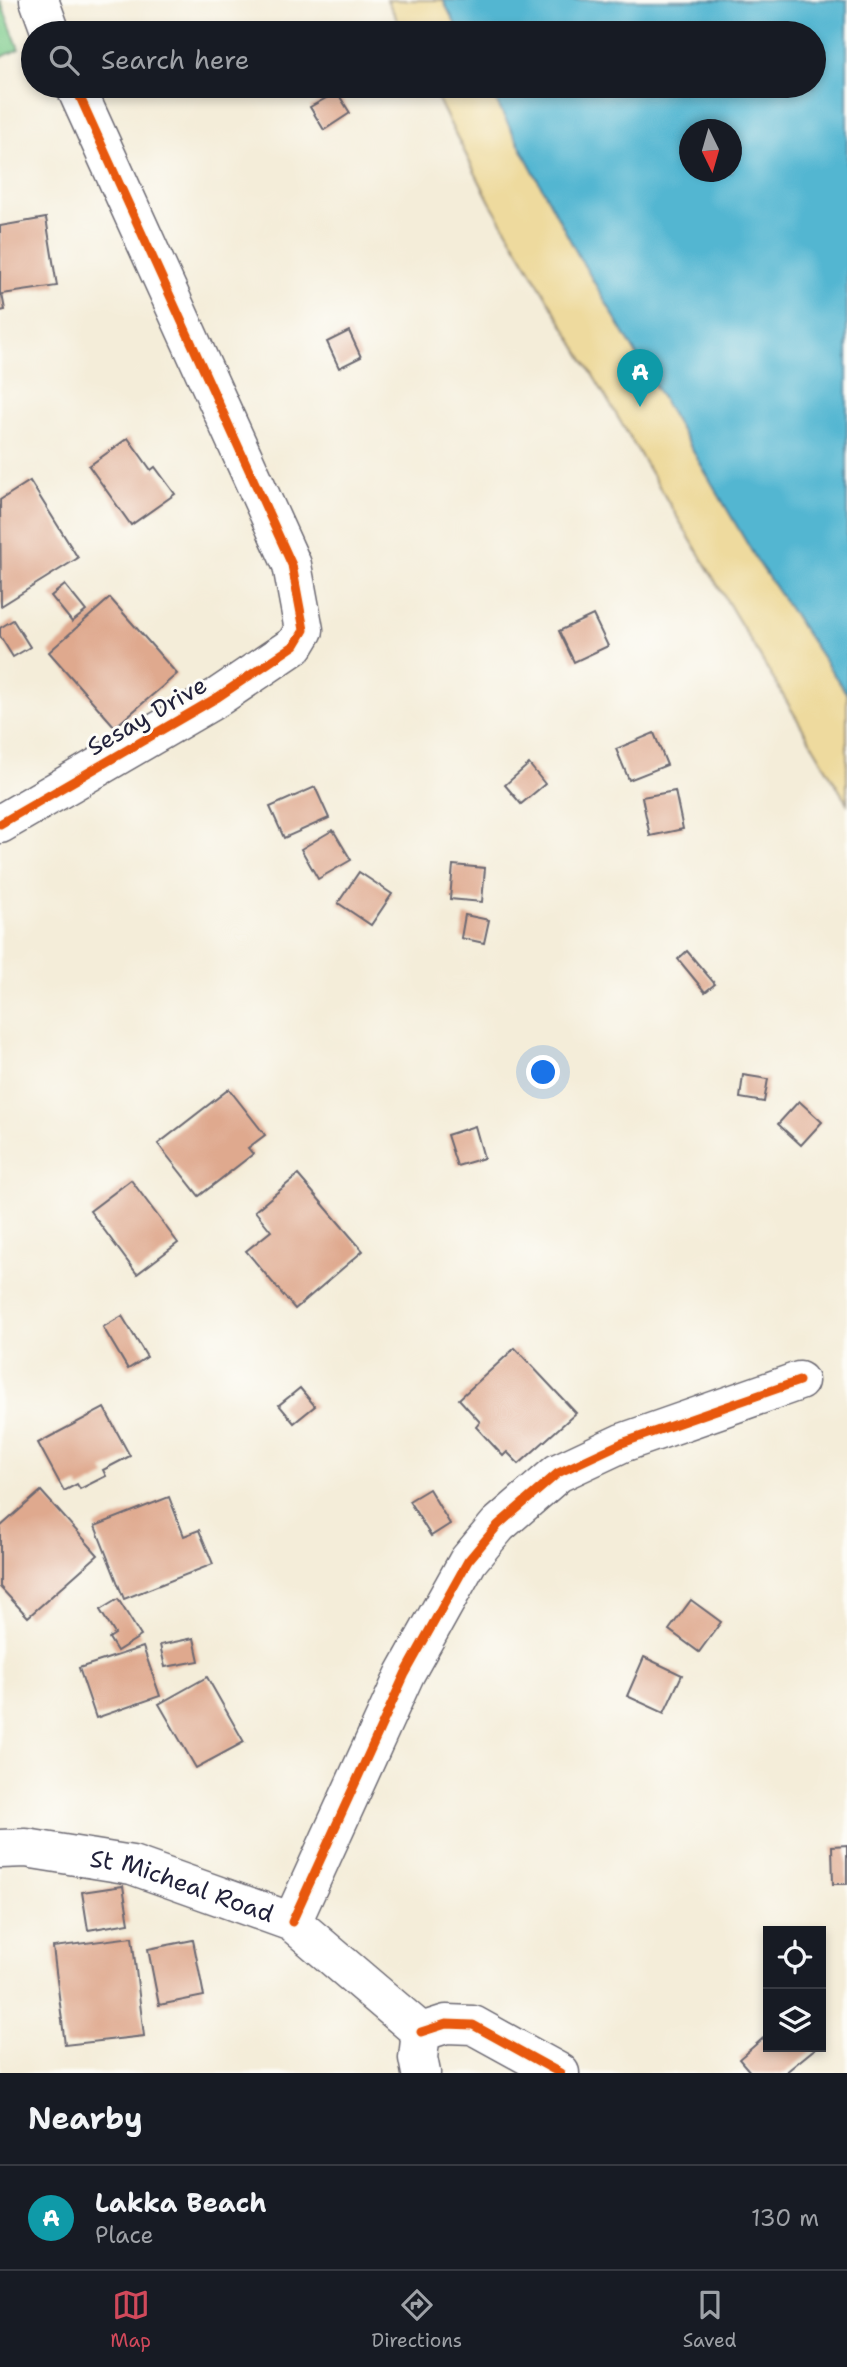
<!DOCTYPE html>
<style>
:root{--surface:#171b24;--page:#242831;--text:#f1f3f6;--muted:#9ea1a6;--line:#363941;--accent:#d1495b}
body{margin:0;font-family:"Shantell Sans",sans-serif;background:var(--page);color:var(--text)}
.controls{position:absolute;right:21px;bottom:21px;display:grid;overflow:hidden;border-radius:0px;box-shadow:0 4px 10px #0003}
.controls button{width:63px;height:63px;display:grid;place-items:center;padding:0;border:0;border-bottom:2px solid var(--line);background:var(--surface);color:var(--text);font:35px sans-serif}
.compass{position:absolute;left:679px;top:119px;width:63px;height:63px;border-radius:50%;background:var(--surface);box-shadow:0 4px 10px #0003;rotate:175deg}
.you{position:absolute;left:544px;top:1073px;width:24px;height:24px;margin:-18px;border:5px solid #fff;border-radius:50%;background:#1a73e8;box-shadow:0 0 0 10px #1a73e833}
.badge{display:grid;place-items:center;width:46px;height:46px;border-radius:50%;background:var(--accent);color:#fff;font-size:23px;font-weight:700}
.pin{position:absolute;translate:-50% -58px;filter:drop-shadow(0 2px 4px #0008)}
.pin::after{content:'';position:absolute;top:37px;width:24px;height:21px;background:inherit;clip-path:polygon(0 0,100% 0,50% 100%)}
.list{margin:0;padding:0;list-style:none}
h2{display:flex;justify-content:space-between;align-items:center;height:91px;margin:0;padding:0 28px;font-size:30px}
h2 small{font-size:23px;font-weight:400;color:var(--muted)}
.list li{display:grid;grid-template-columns:46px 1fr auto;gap:21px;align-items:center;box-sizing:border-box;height:105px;padding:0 28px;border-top:2px solid var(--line)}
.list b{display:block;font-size:26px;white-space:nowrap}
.list p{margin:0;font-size:23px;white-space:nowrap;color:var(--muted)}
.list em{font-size:23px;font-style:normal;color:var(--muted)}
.icon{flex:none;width:38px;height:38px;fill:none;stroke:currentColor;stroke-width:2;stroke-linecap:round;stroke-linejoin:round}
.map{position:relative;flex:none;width:847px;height:2073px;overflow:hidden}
.search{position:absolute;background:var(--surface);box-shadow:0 4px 10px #0003;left:21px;right:21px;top:21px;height:77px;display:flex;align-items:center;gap:18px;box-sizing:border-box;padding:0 24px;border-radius:38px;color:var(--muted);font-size:26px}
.sheet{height:196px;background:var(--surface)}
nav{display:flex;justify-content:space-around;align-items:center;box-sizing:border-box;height:98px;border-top:2px solid var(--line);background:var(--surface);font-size:19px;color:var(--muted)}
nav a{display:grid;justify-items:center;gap:4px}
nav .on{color:var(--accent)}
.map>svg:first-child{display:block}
.green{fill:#7bca8a;stroke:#4e7662;stroke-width:2}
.sand{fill:#eeda9e;stroke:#887e6c;stroke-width:2}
.water{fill:#53b6d1;stroke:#3a6c86;stroke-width:2;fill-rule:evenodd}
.building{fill:#dfa98e}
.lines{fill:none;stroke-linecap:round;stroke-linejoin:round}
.minor-casing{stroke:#6c6972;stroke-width:41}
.minor{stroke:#fff;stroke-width:38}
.cycleway-casing{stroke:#fdfcf7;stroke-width:13}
.cycleway{stroke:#e8590c;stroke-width:9}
.labels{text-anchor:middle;stroke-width:6;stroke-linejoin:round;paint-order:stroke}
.street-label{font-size:24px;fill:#22223b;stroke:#fdfcf7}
</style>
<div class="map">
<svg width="847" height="2073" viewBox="0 0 847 2073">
<rect width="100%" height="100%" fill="#fdfcf7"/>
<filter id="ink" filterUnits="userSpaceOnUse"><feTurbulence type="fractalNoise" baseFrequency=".0143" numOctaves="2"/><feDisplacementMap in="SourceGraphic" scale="14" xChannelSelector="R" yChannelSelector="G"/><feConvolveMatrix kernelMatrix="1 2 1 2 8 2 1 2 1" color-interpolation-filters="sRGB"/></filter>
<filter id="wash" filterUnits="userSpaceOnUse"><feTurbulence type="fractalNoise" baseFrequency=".00686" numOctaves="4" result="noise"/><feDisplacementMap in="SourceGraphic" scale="28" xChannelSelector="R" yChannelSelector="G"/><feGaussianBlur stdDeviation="1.57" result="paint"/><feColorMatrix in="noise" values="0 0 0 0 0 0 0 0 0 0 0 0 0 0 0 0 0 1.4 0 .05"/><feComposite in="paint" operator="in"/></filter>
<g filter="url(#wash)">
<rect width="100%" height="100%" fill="#f4edd9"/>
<!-- green -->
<path class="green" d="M0 0 19 49 0 58Z"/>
<!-- sand -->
<g class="sand">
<path d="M387 0H443L460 33H404Z"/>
<path d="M431 86H488L577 253 758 562 847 694V803L490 202Z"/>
</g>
<!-- water -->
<path class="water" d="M443 0H847V694L758 562 577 253 488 86H814V33H460ZM690 130H732V172H690Z"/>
<g id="blocks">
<!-- building -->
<g class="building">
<path d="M337 92 350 113 324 130 310 107Z"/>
<path d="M46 218 57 286 2 294 5 310 0 311V226Z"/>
<path d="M349 331 361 357 339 368 327 342Z"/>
<path d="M128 438 151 470 155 467 175 494 131 525 89 466Z"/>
<path d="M30 481 78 558 1 606 0 500Z"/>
<path d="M65 585 86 611 72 622 51 596Z"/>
<path d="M110 598 177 674 115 727 49 652Z"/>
<path d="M593 615 608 646 574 662 559 631Z"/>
<path d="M13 620 30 647 13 657 0 636V628Z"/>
<path d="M654 733 667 765 629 780 616 749Z"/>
<path d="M529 764 545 784 521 804 505 785Z"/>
<path d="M315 787 329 818 284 838 270 807Z"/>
<path d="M675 791 683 829 650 836 642 797Z"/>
<path d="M333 830 351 860 318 879 301 849Z"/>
<path d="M453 865 485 868 482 902 450 899Z"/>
<path d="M359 872 392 894 371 925 338 903Z"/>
<path d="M465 915 489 920 484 943 461 938Z"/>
<path d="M687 951 715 984 705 992 678 959Z"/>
<path d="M743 1075 768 1079 764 1102 740 1098Z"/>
<path d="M229 1089 265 1135 248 1148 253 1154 199 1196 158 1144Z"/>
<path d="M799 1101 822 1122 801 1145 778 1124Z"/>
<path d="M475 1126 484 1158 457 1166 447 1135Z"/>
<path d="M298 1175 363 1251 295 1309 246 1251 271 1231 255 1211Z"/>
<path d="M131 1180 178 1243 137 1274 90 1211Z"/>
<path d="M122 1316 147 1357 128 1369 103 1327Z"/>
<path d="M515 1348 576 1413 519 1464 507 1452 503 1456 476 1427 480 1422 459 1399Z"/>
<path d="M300 1388 315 1406 294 1423 279 1405Z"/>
<path d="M104 1408 130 1456 103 1470 106 1476 80 1489 77 1484 64 1491 38 1443Z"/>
<path d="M429 1489 450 1524 431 1536 409 1501Z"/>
<path d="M41 1491 98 1555 28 1617 0 1587V1527Z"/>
<path d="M169 1497 184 1536 199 1530 213 1564 124 1599 95 1526Z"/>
<path d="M118 1599 141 1636 117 1651 109 1638 115 1634 100 1610Z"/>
<path d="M691 1600 721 1622 699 1652 669 1630Z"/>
<path d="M194 1638 199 1661 165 1667 160 1645Z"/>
<path d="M143 1647 160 1696 96 1718 79 1668Z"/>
<path d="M644 1657 682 1675 664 1713 627 1696Z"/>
<path d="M207 1677 244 1742 196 1768 159 1704Z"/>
<path d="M847 1845V1884H833L832 1846Z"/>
<path d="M123 1886 129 1923 88 1930 82 1892Z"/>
<path d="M132 1937 144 2036 65 2045 53 1947Z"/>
<path d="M193 1940 204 1996 159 2005 148 1949Z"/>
<path d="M768 2034V2047H817L785 2073H751L739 2059Z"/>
</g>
</g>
</g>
<g filter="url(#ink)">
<use href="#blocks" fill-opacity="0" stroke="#6c6972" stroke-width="2"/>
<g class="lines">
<defs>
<g id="minor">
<path d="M39 0 51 33"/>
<path d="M0 824 218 697 295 645 304 630 292 565 75 86"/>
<path id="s1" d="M0 1849 26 1848 132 1865 292 1922 421 2032"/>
<path d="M292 1922 405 1674 468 1561 498 1525 558 1473 622 1443 799 1381"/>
<path d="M421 2032 446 2024 473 2025 560 2073"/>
<path d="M421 2073 418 2058 421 2032"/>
</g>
</defs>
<!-- minor casing -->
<use href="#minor" class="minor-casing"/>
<!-- minor -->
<use href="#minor" class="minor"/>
<defs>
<g id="cycleway">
<path d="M0 824 218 697 295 645 304 630 292 565 75 86"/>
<path d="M292 1922 405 1674 468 1561 498 1525 558 1473 622 1443 799 1381"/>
<path d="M421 2032 446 2024 473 2025 560 2073"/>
</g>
</defs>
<!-- cycleway casing -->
<use href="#cycleway" class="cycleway-casing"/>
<!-- cycleway -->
<use href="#cycleway" class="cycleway"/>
</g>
</g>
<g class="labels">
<!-- street labels -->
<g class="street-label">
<text transform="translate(147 716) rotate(-30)" y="8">Sesay Drive</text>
<text dy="8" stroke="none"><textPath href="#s1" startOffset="187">St Micheal Road</textPath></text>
</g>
</g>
</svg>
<div class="controls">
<button><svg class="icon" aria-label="locate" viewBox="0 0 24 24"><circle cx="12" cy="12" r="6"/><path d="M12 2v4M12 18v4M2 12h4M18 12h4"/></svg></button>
<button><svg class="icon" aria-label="layers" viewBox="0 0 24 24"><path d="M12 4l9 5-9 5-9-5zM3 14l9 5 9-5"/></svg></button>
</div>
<svg class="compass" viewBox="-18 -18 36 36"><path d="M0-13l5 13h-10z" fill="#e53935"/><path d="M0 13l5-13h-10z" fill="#9ea1a6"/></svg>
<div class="you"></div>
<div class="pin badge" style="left:640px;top:407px;background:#0f9aa8">A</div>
<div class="search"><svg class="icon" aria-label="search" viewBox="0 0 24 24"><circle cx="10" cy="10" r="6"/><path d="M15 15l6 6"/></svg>Search here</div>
</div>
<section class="sheet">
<h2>Nearby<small></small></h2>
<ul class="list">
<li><span class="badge" style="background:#0f9aa8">A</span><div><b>Lakka Beach</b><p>Place</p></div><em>130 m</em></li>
</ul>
</section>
<nav>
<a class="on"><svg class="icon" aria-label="map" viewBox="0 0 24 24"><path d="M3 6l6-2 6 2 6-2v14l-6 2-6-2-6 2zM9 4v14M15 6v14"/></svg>Map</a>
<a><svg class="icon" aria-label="directions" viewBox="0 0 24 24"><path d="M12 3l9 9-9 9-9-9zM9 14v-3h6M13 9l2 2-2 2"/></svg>Directions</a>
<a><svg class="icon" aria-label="saved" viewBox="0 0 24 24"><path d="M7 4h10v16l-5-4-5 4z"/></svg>Saved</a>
</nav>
